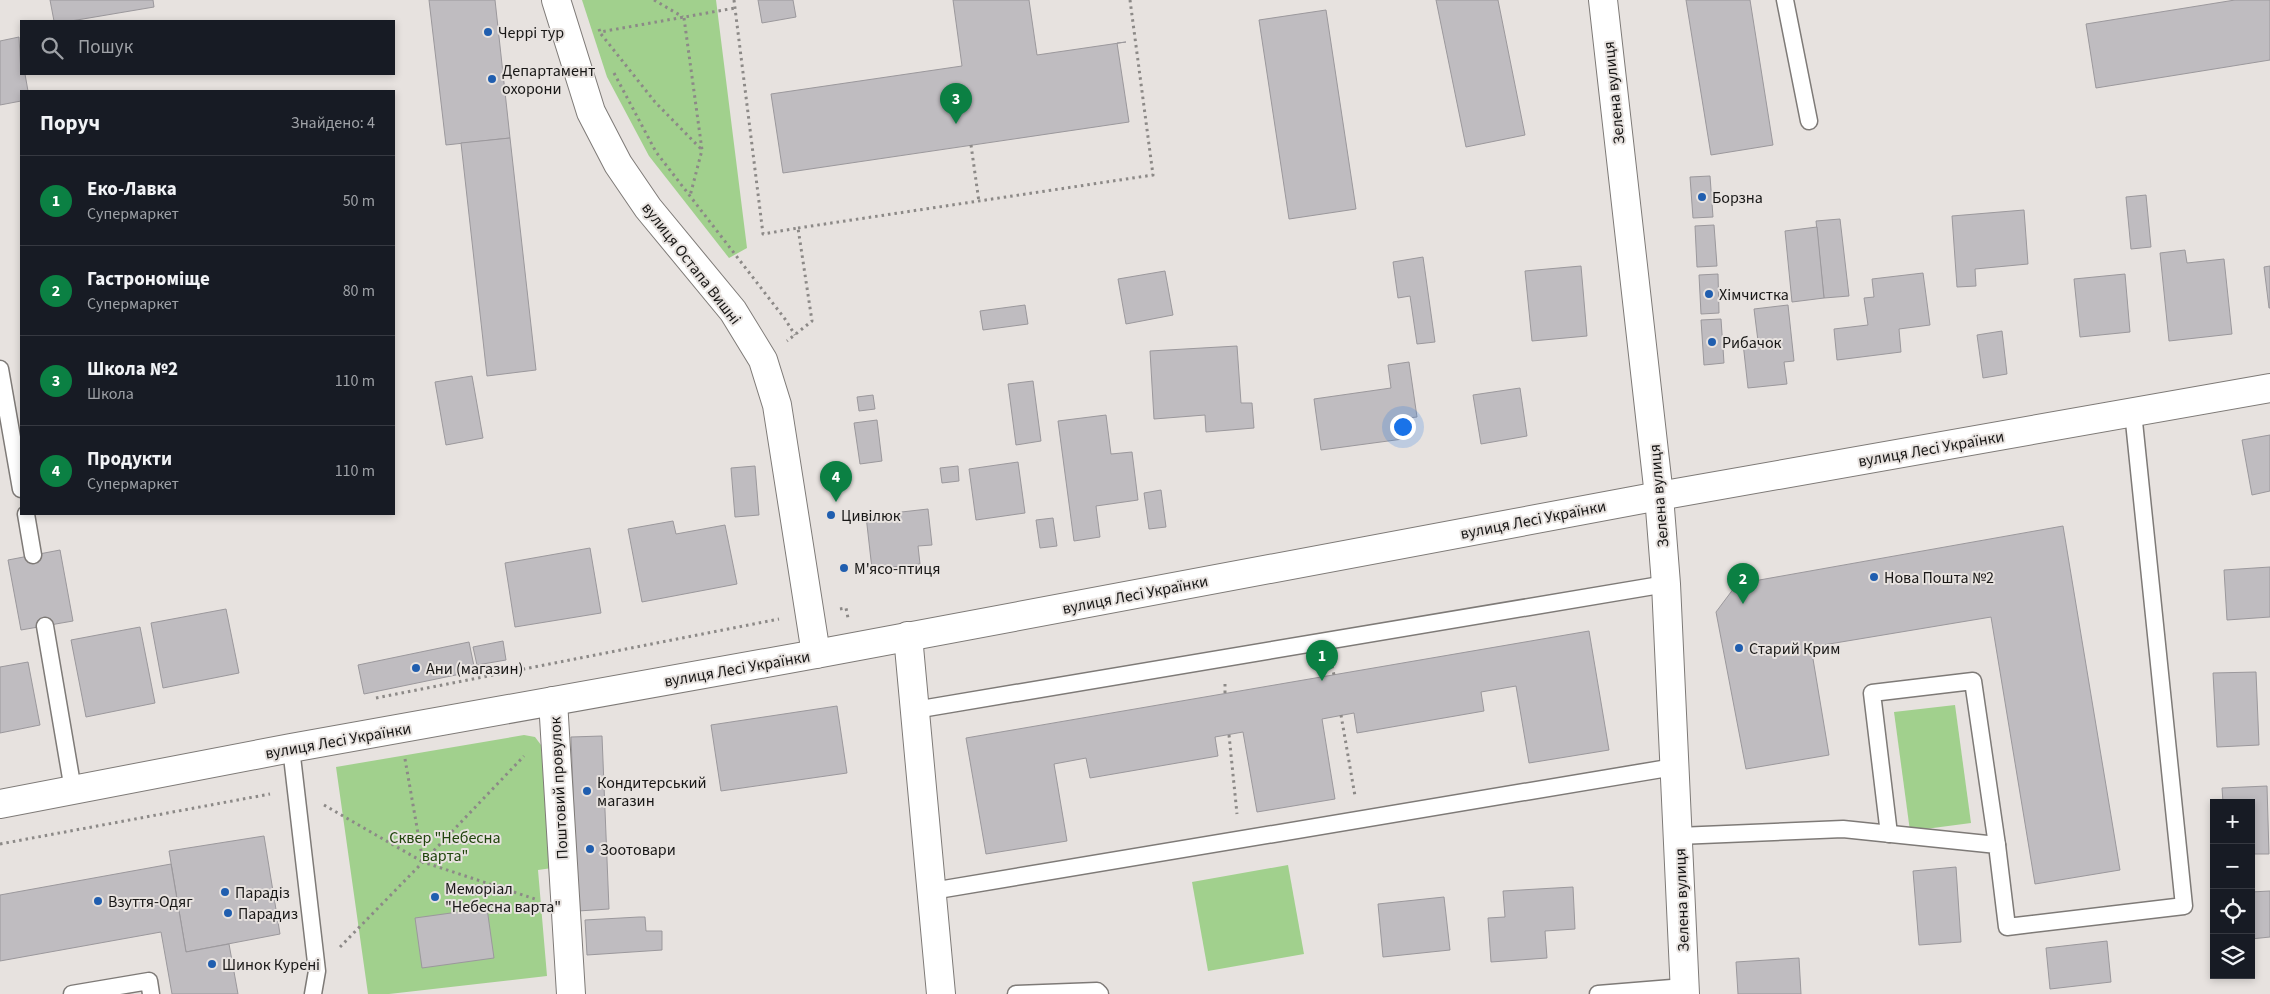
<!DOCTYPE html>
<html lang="uk">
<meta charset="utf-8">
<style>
:root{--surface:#171b24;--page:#242831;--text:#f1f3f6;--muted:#9ea1a6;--line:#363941;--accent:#0b8043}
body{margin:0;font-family:"Source Sans 3",sans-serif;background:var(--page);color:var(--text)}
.controls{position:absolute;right:15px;bottom:15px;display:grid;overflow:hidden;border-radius:0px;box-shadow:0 2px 8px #0003}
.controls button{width:45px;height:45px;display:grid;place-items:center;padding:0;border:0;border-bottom:1px solid var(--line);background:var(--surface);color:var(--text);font:25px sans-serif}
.you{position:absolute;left:1402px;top:426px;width:18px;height:18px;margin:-12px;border:4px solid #fff;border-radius:50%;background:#1a73e8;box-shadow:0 0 0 8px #1a73e833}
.badge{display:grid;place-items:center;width:32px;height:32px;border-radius:50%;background:var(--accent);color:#fff;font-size:16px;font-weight:700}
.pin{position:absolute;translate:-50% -41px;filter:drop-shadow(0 1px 2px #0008)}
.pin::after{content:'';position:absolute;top:26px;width:18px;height:15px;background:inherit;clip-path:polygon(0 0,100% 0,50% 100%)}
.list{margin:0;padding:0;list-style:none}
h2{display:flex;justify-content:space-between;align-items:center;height:65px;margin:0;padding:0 20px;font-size:21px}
h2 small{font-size:16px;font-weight:400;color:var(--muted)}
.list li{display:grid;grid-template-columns:32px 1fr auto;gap:15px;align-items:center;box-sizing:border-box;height:90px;padding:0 20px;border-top:1px solid var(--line)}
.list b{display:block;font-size:19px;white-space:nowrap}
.list p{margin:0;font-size:16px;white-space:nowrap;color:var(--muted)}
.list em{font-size:16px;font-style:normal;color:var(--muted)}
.icon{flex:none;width:28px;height:28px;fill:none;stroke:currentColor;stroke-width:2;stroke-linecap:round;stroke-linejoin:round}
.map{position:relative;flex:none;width:2270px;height:994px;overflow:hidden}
.search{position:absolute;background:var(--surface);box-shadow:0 2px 8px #0003;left:20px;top:20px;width:375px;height:55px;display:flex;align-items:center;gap:12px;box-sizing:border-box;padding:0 18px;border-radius:0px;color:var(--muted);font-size:19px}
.panel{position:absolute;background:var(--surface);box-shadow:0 2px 8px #0003;left:20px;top:90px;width:375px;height:425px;border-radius:0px}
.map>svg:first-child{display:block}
.green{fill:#a1d08d}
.building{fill:#bfbcc0;stroke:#9b989c}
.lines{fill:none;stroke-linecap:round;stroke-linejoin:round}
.lane-casing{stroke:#7e7a77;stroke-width:19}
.street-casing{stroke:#7e7a77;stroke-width:30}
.secondary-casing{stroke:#7e7a77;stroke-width:30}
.path{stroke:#8c8987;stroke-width:3;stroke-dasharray:2.5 4;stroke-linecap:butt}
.lane{stroke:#fff;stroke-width:16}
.street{stroke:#fff;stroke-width:28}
.secondary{stroke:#fff;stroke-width:28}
.poi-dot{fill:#205eaf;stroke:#e7e2df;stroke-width:2}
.labels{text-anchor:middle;stroke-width:4;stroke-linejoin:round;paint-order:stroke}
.poi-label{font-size:16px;fill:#181716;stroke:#e7e2df;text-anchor:start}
.street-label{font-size:16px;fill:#181716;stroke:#e7e2df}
.park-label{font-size:16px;fill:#20440c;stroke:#e7e2df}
</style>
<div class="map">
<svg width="2270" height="994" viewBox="0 0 2270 994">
<rect width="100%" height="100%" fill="#e7e2df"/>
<!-- green -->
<g class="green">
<path d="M582 0H716L747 248 729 258 649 156 607 77Z"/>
<path d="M1955 705 1971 823 1910 831 1894 712Z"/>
<path d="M524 735 535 737 541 745 552 868 538 870 547 976 389 994H368L336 767Z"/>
<path d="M1288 865 1304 954 1208 971 1192 882Z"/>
</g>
<!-- building -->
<g class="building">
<path d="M50 0H153L154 7 71 21H54Z"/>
<path d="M429 0H495L510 138 446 145Z"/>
<path d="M758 0H793L796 17 762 23Z"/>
<path d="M953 0H1029L1037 55 1126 42 1117 43 1129 122 783 173 771 94 962 66Z"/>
<path d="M1436 0H1498L1525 135 1466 147Z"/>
<path d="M1686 0H1750L1773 145 1711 155Z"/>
<path d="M2235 0H2270V60L2096 88 2086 24Z"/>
<path d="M1326 10 1356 209 1289 219 1259 20Z"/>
<path d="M19 37 21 74H25L28 91H21V101L0 105V41Z"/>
<path d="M510 138 536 370 487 376 461 143Z"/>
<path d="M1710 176 1713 217 1693 218 1690 177Z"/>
<path d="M2146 195 2151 247 2131 249 2126 197Z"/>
<path d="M2024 210 2028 264 1975 269 1976 286 1957 287 1952 216Z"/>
<path d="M1840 219 1849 296 1824 298 1816 221Z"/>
<path d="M1714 225 1717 266 1697 267 1695 226Z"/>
<path d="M1817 227 1824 298 1792 302 1785 231Z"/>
<path d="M2185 250 2187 263 2224 259 2232 334 2169 341 2160 253Z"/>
<path d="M1423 257 1435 342 1417 344 1410 296 1398 298 1393 262Z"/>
<path d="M1581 266 1587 336 1532 341 1525 271Z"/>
<path d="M2270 266V308H2269L2264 267Z"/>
<path d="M1165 271 1173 315 1126 324 1118 279Z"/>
<path d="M1923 273 1930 325 1899 329 1901 352 1837 360 1834 329 1868 325 1864 298 1874 297 1872 279Z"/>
<path d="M1718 274 1719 313 1701 314 1699 275Z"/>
<path d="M2125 274 2130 332 2080 337 2074 279Z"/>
<path d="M1025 305 1028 324 983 330 980 311Z"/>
<path d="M1788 305 1794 361 1784 362 1787 384 1748 388 1743 343 1758 341 1754 309Z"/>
<path d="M1721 319 1724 363 1704 365 1701 320Z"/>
<path d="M2002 331 2007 374 1983 378 1977 335Z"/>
<path d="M1237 346 1241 403H1252L1254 428 1206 432 1205 415 1154 419 1150 351Z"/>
<path d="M1409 362 1417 417 1400 419 1403 439 1321 450 1314 399 1391 388 1388 365Z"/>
<path d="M472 376 483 438 446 445 435 382Z"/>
<path d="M1033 381 1041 441 1016 445 1008 384Z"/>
<path d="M1520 388 1527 436 1481 444 1473 395Z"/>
<path d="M873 395 875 409 859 411 857 397Z"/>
<path d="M1106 415 1111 454 1132 452 1138 500 1096 506 1100 537 1074 541 1058 421Z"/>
<path d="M877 420 882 461 860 464 854 423Z"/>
<path d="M2270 435V491L2252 495 2242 440Z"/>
<path d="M1018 462 1025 513 976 520 969 469Z"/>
<path d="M755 466 759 515 735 517 731 468Z"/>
<path d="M958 466 959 481 942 483 940 468Z"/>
<path d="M1161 490 1166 527 1149 529 1144 493Z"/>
<path d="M928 509 932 545 918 546 920 564 872 569 866 516Z"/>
<path d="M1053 518 1057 546 1040 548 1036 520Z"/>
<path d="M673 521 676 534 725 525 737 584 642 602 628 529Z"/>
<path d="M2063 526 2120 870 2035 884 1991 617 1811 647 1829 755 1746 769 1716 612 1737 584Z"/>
<path d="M590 548 601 613 515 627 505 563Z"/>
<path d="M60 550 73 621 21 630 8 560Z"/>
<path d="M2270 567V617L2227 620 2224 570Z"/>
<path d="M226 609 239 673 163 688 151 623Z"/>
<path d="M140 627 155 703 86 717 71 640Z"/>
<path d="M1589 631 1609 750 1529 763 1516 686 1481 692 1484 711 1357 733 1354 713 1322 719 1335 799 1257 812 1243 732 1215 737 1218 756 1090 778 1086 758 1054 764 1067 841 986 854 966 738Z"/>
<path d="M503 641 506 660 477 665 473 647Z"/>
<path d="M469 642 475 671 364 694 358 665Z"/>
<path d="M28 662 40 725 0 733V667Z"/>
<path d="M2256 672 2259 745 2217 747 2213 673Z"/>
<path d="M837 706 847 773 721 791 711 725Z"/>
<path d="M602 736 609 909 578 911 571 737Z"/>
<path d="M2267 786 2269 854H2251V803H2223L2222 788Z"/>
<path d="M264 836 280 934 186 952 169 851Z"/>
<path d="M171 864 186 952 229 944 238 994H172L161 932 0 961V895Z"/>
<path d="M1956 867 1961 942 1919 945 1913 871Z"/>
<path d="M1573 887 1575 929 1545 931 1547 958 1491 962 1488 918 1505 917 1503 891Z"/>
<path d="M2270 891V937L2251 939V892Z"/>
<path d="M1444 897 1450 950 1383 957 1378 904Z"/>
<path d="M487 908 494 958 422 968 415 918Z"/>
<path d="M639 917H645L646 931H662V950L587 955 585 920Z"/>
<path d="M2107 941 2111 982 2050 989 2046 948Z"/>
<path d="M1799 958 1801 994H1738L1736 962Z"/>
</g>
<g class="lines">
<defs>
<g id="lane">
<path d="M1785 0 1809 121"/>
<path d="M0 369 21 489"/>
<path d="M26 514 33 555"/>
<path d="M45 626 73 790"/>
<path d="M915 710 1666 584"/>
<path d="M291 748 317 971 313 994"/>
<path d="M1889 834 1872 693 1973 681 1997 845"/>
<path d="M1678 836 1843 829 1997 845 2007 927 2184 906 2133 412"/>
<path d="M932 891 1674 767"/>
<path d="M72 994 149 981 151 994"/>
<path d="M1016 994 1097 991 1100 994"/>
<path d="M1598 994 1684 987"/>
</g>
<g id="street">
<path d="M556 0 591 112 618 164 648 208 733 311 763 360 777 405 816 654"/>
<path d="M1659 496 1666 584 1685 994"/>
<path d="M908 636 941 994"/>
<path d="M553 701 571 994"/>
</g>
<g id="secondary">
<path d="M1603 0 1659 496"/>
<path d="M0 804 291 748 816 654 1659 496 2270 388"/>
</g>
</defs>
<!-- lane casing -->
<use href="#lane" class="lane-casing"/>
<!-- street casing -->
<use href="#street" class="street-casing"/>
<!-- secondary casing -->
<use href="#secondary" class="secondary-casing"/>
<!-- path -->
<g class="path">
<path d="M654 0 683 17"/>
<path d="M734 0 763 234 798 228 812 321 787 341"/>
<path d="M684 18 702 150 690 196"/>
<path d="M599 29 600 32 735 8"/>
<path d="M601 34 655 102 702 150"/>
<path d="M614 73 656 152 785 319 795 335"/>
<path d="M971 145 979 202"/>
<path d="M798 228 1153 175 1130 0"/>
<path d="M840 609 846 608 848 618"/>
<path d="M1332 666 1334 675"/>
<path d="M1225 684V693"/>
<path d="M376 698 779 619"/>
<path d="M1341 715 1355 796"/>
<path d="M1229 735 1237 814"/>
<path d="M405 759 423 862"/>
<path d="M324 805 423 862 524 756"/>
<path d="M0 844 270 794"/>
<path d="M340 947 423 862 535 899"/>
</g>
<!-- lane -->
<use href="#lane" class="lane"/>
<!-- street -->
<use href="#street" class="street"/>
<!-- secondary -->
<use href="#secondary" class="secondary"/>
</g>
<!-- markers -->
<g class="poi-dot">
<circle cx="488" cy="32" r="5"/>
<circle cx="492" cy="79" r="5"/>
<circle cx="1702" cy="197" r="5"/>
<circle cx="1709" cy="294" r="5"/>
<circle cx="1712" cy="342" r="5"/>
<circle cx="831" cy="515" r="5"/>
<circle cx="844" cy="568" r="5"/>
<circle cx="1874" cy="577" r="5"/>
<circle cx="1739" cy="648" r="5"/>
<circle cx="416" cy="668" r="5"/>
<circle cx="587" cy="791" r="5"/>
<circle cx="590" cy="849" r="5"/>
<circle cx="225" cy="892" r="5"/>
<circle cx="435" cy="897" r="5"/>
<circle cx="98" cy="901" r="5"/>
<circle cx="228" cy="913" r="5"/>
<circle cx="212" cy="964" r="5"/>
</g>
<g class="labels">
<!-- poi labels -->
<g class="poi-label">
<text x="498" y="38">Черрі тур</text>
<text x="502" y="76">Департамент<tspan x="502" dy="18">охорони</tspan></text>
<text x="1712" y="203">Борзна</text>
<text x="1719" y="300">Хімчистка</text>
<text x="1722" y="348">Рибачок</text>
<text x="841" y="521">Цивілюк</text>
<text x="854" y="574">М'ясо-птиця</text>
<text x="1884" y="583">Нова Пошта №2</text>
<text x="1749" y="654">Старий Крим</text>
<text x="426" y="674">Ани (магазин)</text>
<text x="597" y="788">Кондитерський<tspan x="597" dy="18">магазин</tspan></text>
<text x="600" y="855">Зоотовари</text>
<text x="445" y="894">Меморіал<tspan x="445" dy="18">"Небесна варта"</tspan></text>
<text x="235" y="898">Парадіз</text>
<text x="108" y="907">Взуття-Одяг</text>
<text x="238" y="919">Парадиз</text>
<text x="222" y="970">Шинок Курені</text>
</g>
<!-- street labels -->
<g class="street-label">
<text transform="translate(1613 93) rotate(-96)" y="6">Зелена вулиця</text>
<text transform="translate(692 263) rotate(52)" y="6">вулиця Остапа Вишні</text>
<text transform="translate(1931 448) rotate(-10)" y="6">вулиця Лесі Українки</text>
<text transform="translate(1658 496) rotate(-95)" y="6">Зелена вулиця</text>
<text transform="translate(1533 519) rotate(-11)" y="6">вулиця Лесі Українки</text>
<text transform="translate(1135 594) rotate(-11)" y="6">вулиця Лесі Українки</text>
<text transform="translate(737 668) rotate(-10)" y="6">вулиця Лесі Українки</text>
<text transform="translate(338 740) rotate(-10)" y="6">вулиця Лесі Українки</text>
<text transform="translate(558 788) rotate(-93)" y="6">Поштовий провулок</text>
<text transform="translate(1681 900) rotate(-92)" y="6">Зелена вулиця</text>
</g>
<!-- park labels -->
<g class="park-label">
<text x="445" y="843">Сквер "Небесна<tspan x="445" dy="18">варта"</tspan></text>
</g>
</g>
</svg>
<div class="controls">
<button>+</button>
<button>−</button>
<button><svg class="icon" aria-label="locate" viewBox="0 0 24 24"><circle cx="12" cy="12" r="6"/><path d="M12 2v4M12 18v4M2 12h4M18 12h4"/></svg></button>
<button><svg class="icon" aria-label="layers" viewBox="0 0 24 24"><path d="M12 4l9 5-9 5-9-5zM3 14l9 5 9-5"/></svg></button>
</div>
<div class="you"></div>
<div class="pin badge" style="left:1322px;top:681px">1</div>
<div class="pin badge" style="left:1743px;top:604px">2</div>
<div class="pin badge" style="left:956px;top:124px">3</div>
<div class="pin badge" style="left:836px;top:502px">4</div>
<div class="search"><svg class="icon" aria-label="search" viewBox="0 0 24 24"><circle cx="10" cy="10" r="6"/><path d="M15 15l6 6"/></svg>Пошук</div>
<section class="panel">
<h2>Поруч<small>Знайдено: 4</small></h2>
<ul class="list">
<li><span class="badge">1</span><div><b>Еко-Лавка</b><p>Супермаркет</p></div><em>50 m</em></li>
<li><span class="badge">2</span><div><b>Гастрономіще</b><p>Супермаркет</p></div><em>80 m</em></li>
<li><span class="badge">3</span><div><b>Школа №2</b><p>Школа</p></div><em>110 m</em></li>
<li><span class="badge">4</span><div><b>Продукти</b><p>Супермаркет</p></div><em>110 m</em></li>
</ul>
</section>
</div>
